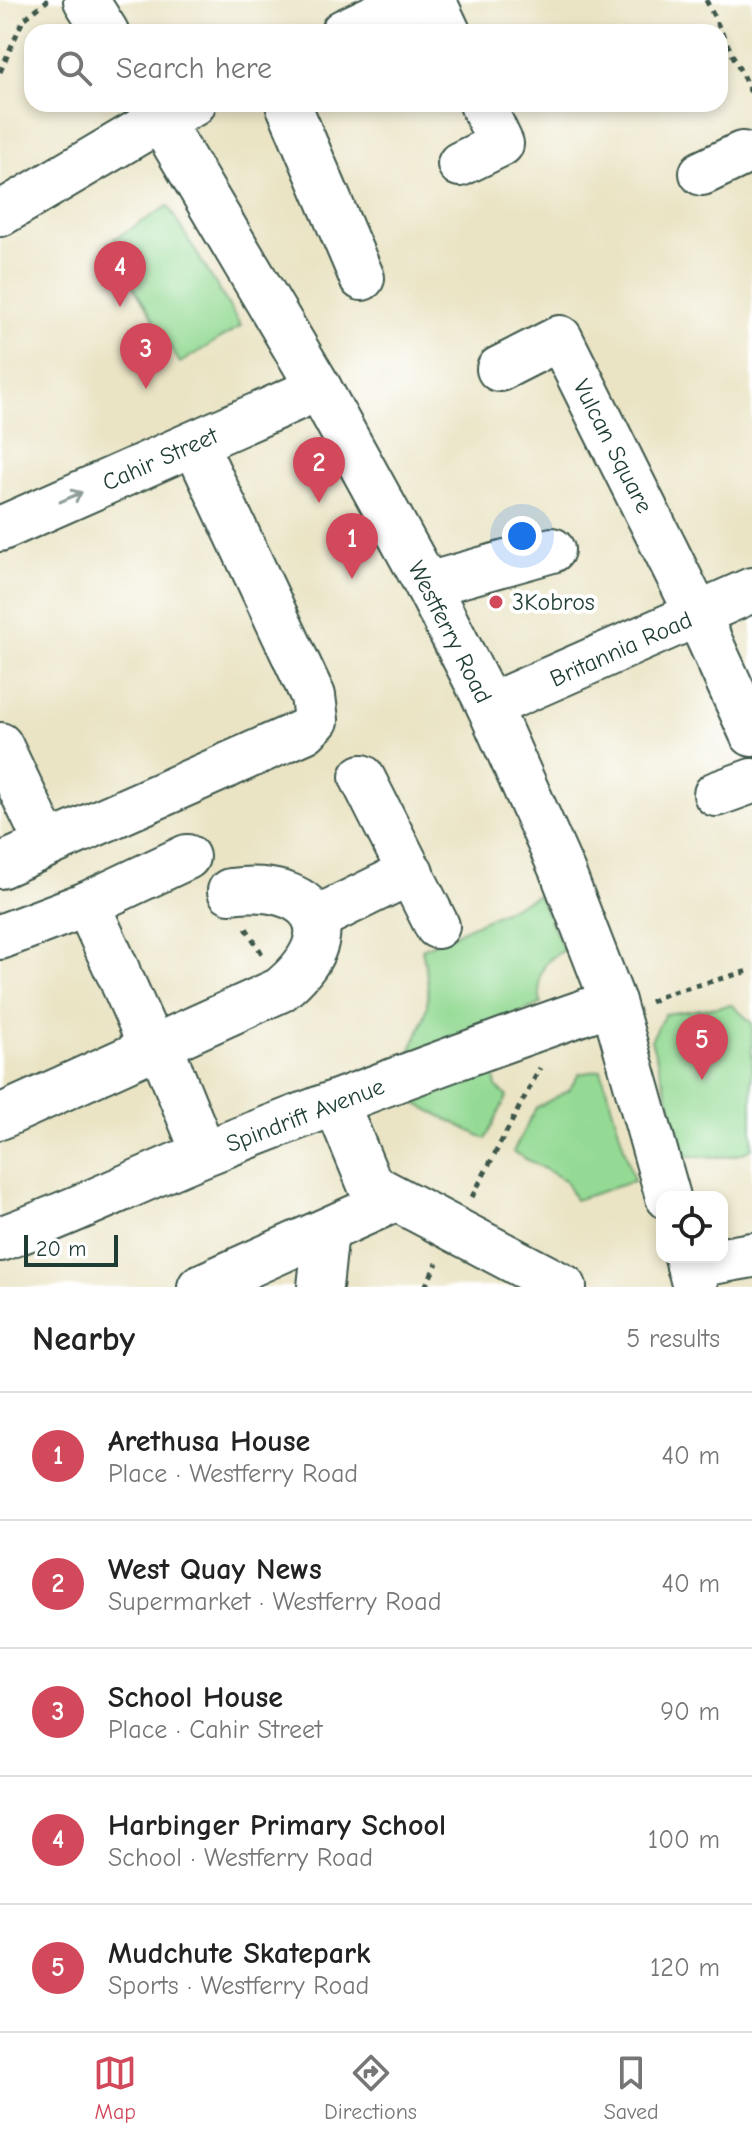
<!DOCTYPE html>
<meta charset="utf-8">
<style>
:root{--surface:#fff;--page:#f2f2f2;--text:#222;--muted:#767676;--line:#e0e0e0;--accent:#d1495b}
body{margin:0;font-family:"Comic Neue",sans-serif;background:var(--page);color:var(--text)}
.controls{position:absolute;right:24px;bottom:24px;display:grid;overflow:hidden;border-radius:16px;box-shadow:0 4px 12px #0003}
.controls button{width:72px;height:72px;display:grid;place-items:center;padding:0;border:0;border-bottom:2px solid var(--line);background:var(--surface);color:var(--text);font:40px sans-serif}
.scale{position:absolute;left:24px;bottom:20px;width:94px;box-sizing:border-box;padding-left:8px;border:4px solid #1f3d34;border-top:0;font-size:22px;line-height:28px;white-space:nowrap;color:#1f3d34;-webkit-text-stroke:6px #fff;paint-order:stroke}
.you{position:absolute;left:522px;top:536px;width:28px;height:28px;margin:-20px;border:6px solid #fff;border-radius:50%;background:#1a73e8;box-shadow:0 0 0 12px #1a73e833}
.badge{display:grid;place-items:center;width:52px;height:52px;border-radius:50%;background:var(--accent);color:#fff;font-size:26px;font-weight:700}
.pin{position:absolute;translate:-50% -66px;filter:drop-shadow(0 2px 4px #0008)}
.pin::after{content:'';position:absolute;top:42px;width:28px;height:24px;background:inherit;clip-path:polygon(0 0,100% 0,50% 100%)}
.list{margin:0;padding:0;list-style:none}
h2{display:flex;justify-content:space-between;align-items:center;height:104px;margin:0;padding:0 32px;font-size:34px}
h2 small{font-size:26px;font-weight:400;color:var(--muted)}
.list li{display:grid;grid-template-columns:52px 1fr auto;gap:24px;align-items:center;box-sizing:border-box;height:128px;padding:0 32px;border-top:2px solid var(--line)}
.list b{display:block;font-size:30px;white-space:nowrap}
.list p{margin:0;font-size:26px;white-space:nowrap;color:var(--muted)}
.list em{font-size:26px;font-style:normal;color:var(--muted)}
.icon{flex:none;width:44px;height:44px;fill:none;stroke:currentColor;stroke-width:2;stroke-linecap:round;stroke-linejoin:round}
.map{position:relative;flex:none;width:752px;height:1287px;overflow:hidden}
.search{position:absolute;background:var(--surface);box-shadow:0 4px 12px #0003;left:24px;right:24px;top:24px;height:88px;display:flex;align-items:center;gap:20px;box-sizing:border-box;padding:0 28px;border-radius:24px;color:var(--muted);font-size:30px}
.sheet{height:744px;background:var(--surface)}
nav{display:flex;justify-content:space-around;align-items:center;box-sizing:border-box;height:112px;border-top:2px solid var(--line);background:var(--surface);font-size:22px;color:var(--muted)}
nav a{display:grid;justify-items:center;gap:4px}
nav .on{color:var(--accent)}
.map>svg:first-child{display:block}
.green{fill:#94da94;stroke:#5a8c64;stroke-width:2}
.lines{fill:none;stroke-linecap:round;stroke-linejoin:round}
.minor-casing{stroke:#3d564a;stroke-width:48}
.major-casing{stroke:#3d564a;stroke-width:48}
.path{stroke:#3d564a;stroke-width:5;stroke-dasharray:6 6;stroke-linecap:butt}
.minor{stroke:#fff;stroke-width:44}
.major{stroke:#fff;stroke-width:44}
.oneway{stroke:#8f9e9a}
.poi-dot{fill:#d1495b;stroke:#fff;stroke-width:3}
.labels{text-anchor:middle;stroke-width:8;stroke-linejoin:round;paint-order:stroke}
.street-label{font-size:24px;fill:#1f3d34;stroke:#fff}
.poi-label{font-size:24px;fill:#1f3d34;stroke:#fff;text-anchor:start}
</style>
<div class="map">
<svg width="752" height="1287" viewBox="0 0 752 1287">
<rect width="100%" height="100%" fill="#fff"/>
<filter id="ink" filterUnits="userSpaceOnUse"><feTurbulence type="fractalNoise" baseFrequency=".0125" numOctaves="2"/><feDisplacementMap in="SourceGraphic" scale="16" xChannelSelector="R" yChannelSelector="G"/><feConvolveMatrix kernelMatrix="1 2 1 2 8 2 1 2 1" color-interpolation-filters="sRGB"/></filter>
<filter id="wash" filterUnits="userSpaceOnUse"><feTurbulence type="fractalNoise" baseFrequency=".006" numOctaves="4" result="noise"/><feDisplacementMap in="SourceGraphic" scale="32" xChannelSelector="R" yChannelSelector="G"/><feGaussianBlur stdDeviation="1.8" result="paint"/><feColorMatrix in="noise" values="0 0 0 0 0 0 0 0 0 0 0 0 0 0 0 0 0 1.4 0 .05"/><feComposite in="paint" operator="in"/></filter>
<g filter="url(#wash)">
<rect width="100%" height="100%" fill="#eae4c5"/>
<!-- green -->
<g class="green">
<path d="M168 206 241 326 180 363 107 243Z"/>
<path d="M538 895 564 950C538 963 537 978 541 1004L407 1058C429 1011 433 1001 422 949Z"/>
<path d="M732 1005 752 1023V1148C736 1161 706 1156 686 1156L651 1040 665 1014Z"/>
<path d="M601 1070 634 1181 575 1200 565 1180 513 1152 536 1108 569 1090 579 1074Z"/>
<path d="M494 1072 496 1087 507 1096 486 1139 415 1103Z"/>
</g>
</g>
<g filter="url(#ink)">
<g class="lines">
<defs>
<g id="minor">
<path d="M433 0 448 32"/>
<path d="M343 32 411 0"/>
<path d="M288 104 362 278"/>
<path d="M460 164 501 144 482 104"/>
<path d="M702 173 742 154"/>
<path d="M0 214 161 119 193 104"/>
<path d="M499 369 560 338 698 615 752 734"/>
<path d="M0 529 319 388"/>
<path d="M427 585 552 550"/>
<path d="M489 706 752 590"/>
<path d="M0 745 47 844"/>
<path d="M362 777 437 926"/>
<path d="M716 794 752 781"/>
<path d="M0 866 305 731 316 720 313 696 195 444"/>
<path d="M87 904 187 857"/>
<path d="M315 919 411 872"/>
<path d="M0 937 87 904 118 972"/>
<path d="M123 983 152 1048"/>
<path d="M160 1045 204 1153"/>
<path d="M336 1103 370 1185 564 1287"/>
<path d="M0 1117 280 990C351 932 313 880 230 891"/>
<path d="M0 1239C71 1214 138 1180 208 1152 342 1099 477 1049 613 1002"/>
<path d="M689 1266 752 1255"/>
<path d="M200 1287 396 1199"/>
<path d="M320 1287 326 1231"/>
</g>
<g id="major">
<path d="M86 0 106 32"/>
<path d="M151 104 319 388 427 585 489 706 563 873 613 1002 668 1197"/>
<path d="M687 1257 695 1287"/>
</g>
</defs>
<!-- minor casing -->
<use href="#minor" class="minor-casing"/>
<!-- major casing -->
<use href="#major" class="major-casing"/>
<!-- path -->
<g class="path">
<path d="M706 0 752 95"/>
<path d="M0 72 23 20 48 0"/>
<path d="M246 928 264 957"/>
<path d="M650 1002 666 994 752 970"/>
<path d="M472 1197 540 1068"/>
<path d="M425 1287 437 1263"/>
</g>
<!-- minor -->
<use href="#minor" class="minor"/>
<!-- major -->
<use href="#major" class="major"/>
</g>
<!-- one-way arrows -->
<defs><path id="oneway-shaft" d="M-6 0H5M1.5-3L5.5 0L1.5 3" fill="none" stroke-width="1.6" stroke-linecap="round" stroke-linejoin="round" transform="scale(2)"/></defs>
<use class="oneway" href="#oneway-shaft" transform="translate(71 497) rotate(-24)"/>
</g>
<!-- markers -->
<circle class="poi-dot" cx="496" cy="602" r="8"/>
<g class="labels">
<!-- street labels -->
<g class="street-label">
<text transform="translate(613 446) rotate(63)" y="8">Vulcan Square</text>
<text transform="translate(160 459) rotate(-24)" y="8">Cahir Street</text>
<text transform="translate(450 632) rotate(63)" y="8">Westferry Road</text>
<text transform="translate(621 649) rotate(-24)" y="8">Britannia Road</text>
<text transform="translate(305 1115) rotate(-21)" y="8">Spindrift Avenue</text>
</g>
<!-- poi labels -->
<g class="poi-label">
<text x="512" y="610">3Kobros</text>
</g>
</g>
</svg>
<div class="controls">
<button><svg class="icon" aria-label="locate" viewBox="0 0 24 24"><circle cx="12" cy="12" r="6"/><path d="M12 2v4M12 18v4M2 12h4M18 12h4"/></svg></button>
</div>
<div class="scale">20 m</div>
<div class="you"></div>
<div class="pin badge" style="left:352px;top:579px">1</div>
<div class="pin badge" style="left:319px;top:503px">2</div>
<div class="pin badge" style="left:146px;top:389px">3</div>
<div class="pin badge" style="left:120px;top:307px">4</div>
<div class="pin badge" style="left:702px;top:1080px">5</div>
<div class="search"><svg class="icon" aria-label="search" viewBox="0 0 24 24"><circle cx="10" cy="10" r="6"/><path d="M15 15l6 6"/></svg>Search here</div>
</div>
<section class="sheet">
<h2>Nearby<small>5 results</small></h2>
<ul class="list">
<li><span class="badge">1</span><div><b>Arethusa House</b><p>Place · Westferry Road</p></div><em>40 m</em></li>
<li><span class="badge">2</span><div><b>West Quay News</b><p>Supermarket · Westferry Road</p></div><em>40 m</em></li>
<li><span class="badge">3</span><div><b>School House</b><p>Place · Cahir Street</p></div><em>90 m</em></li>
<li><span class="badge">4</span><div><b>Harbinger Primary School</b><p>School · Westferry Road</p></div><em>100 m</em></li>
<li><span class="badge">5</span><div><b>Mudchute Skatepark</b><p>Sports · Westferry Road</p></div><em>120 m</em></li>
</ul>
</section>
<nav>
<a class="on"><svg class="icon" aria-label="map" viewBox="0 0 24 24"><path d="M3 6l6-2 6 2 6-2v14l-6 2-6-2-6 2zM9 4v14M15 6v14"/></svg>Map</a>
<a><svg class="icon" aria-label="directions" viewBox="0 0 24 24"><path d="M12 3l9 9-9 9-9-9zM9 14v-3h6M13 9l2 2-2 2"/></svg>Directions</a>
<a><svg class="icon" aria-label="saved" viewBox="0 0 24 24"><path d="M7 4h10v16l-5-4-5 4z"/></svg>Saved</a>
</nav>
